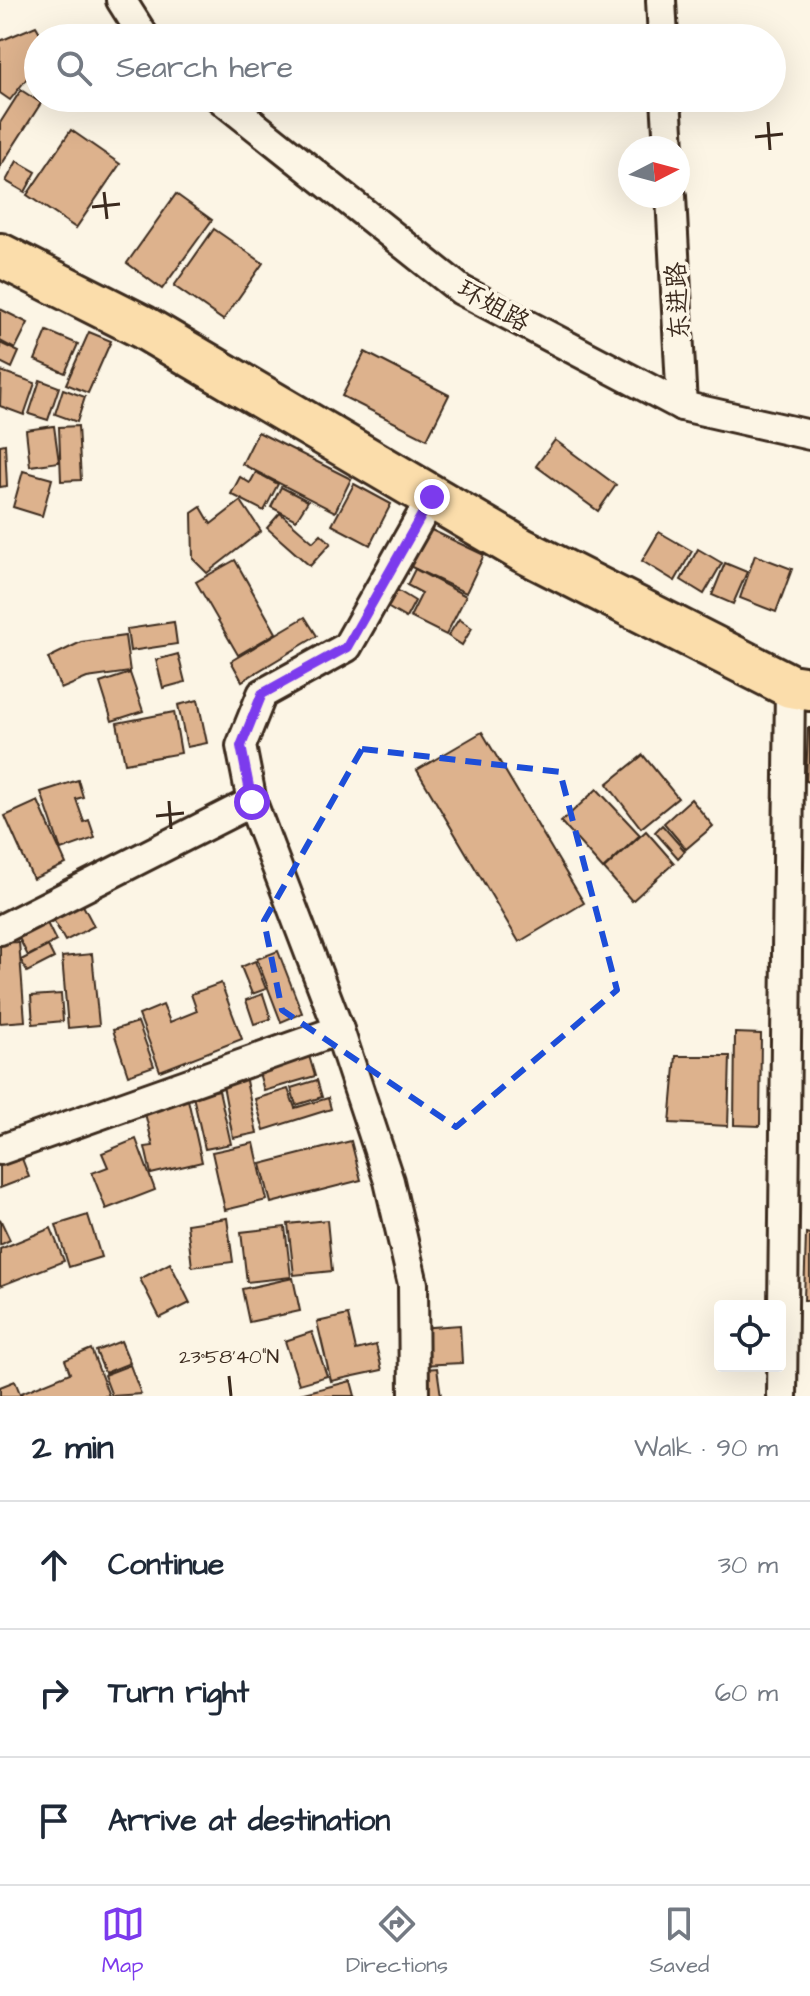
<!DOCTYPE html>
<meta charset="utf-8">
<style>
:root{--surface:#fff;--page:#f6f6f7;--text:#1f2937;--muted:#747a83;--line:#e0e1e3;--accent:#7c3aed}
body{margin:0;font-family:"Architects Daughter","LXGW WenKai TC",sans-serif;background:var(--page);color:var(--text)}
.controls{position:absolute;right:24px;bottom:24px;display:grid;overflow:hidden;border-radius:8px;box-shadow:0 8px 32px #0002}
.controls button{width:72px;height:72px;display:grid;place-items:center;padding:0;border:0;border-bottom:2px solid var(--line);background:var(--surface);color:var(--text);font:40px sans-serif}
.compass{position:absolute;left:618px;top:136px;width:72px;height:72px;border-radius:50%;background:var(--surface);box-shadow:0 8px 32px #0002;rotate:84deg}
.stop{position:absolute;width:24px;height:24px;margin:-18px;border:6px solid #7c3aed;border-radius:50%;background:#fff}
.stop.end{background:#7c3aed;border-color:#fff;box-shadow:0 2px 8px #0008}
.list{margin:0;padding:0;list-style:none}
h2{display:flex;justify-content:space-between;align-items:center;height:104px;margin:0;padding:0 32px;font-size:34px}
h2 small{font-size:26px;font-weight:400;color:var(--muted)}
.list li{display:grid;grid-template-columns:52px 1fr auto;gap:24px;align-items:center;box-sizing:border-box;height:128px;padding:0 32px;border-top:2px solid var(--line)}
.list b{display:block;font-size:30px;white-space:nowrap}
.list em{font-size:26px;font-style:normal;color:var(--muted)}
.icon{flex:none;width:44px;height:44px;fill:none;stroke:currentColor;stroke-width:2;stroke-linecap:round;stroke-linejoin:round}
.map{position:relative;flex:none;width:810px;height:1396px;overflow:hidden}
.search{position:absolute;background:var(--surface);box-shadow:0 8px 32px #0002;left:24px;right:24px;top:24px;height:88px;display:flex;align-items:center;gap:20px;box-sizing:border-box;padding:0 28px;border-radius:44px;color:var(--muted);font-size:30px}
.sheet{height:488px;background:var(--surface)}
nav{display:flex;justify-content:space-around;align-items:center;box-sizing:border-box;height:112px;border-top:2px solid var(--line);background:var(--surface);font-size:22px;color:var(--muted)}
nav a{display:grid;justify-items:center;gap:4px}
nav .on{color:var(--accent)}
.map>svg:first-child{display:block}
.building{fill:#ddb28d;stroke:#3b2a1e;stroke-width:2}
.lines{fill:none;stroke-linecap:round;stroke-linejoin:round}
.minor-casing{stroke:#3b2a1e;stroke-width:34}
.highway-casing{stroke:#3b2a1e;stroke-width:48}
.minor{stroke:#fcf5e5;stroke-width:28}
.highway{stroke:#fbddab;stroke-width:42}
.route{stroke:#7c3aed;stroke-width:10}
.marked{fill:none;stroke:#1d4ed8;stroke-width:6;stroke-dasharray:16 10;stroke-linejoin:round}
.ticks{fill:none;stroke:#3b2a1e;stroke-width:3}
.labels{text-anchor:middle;stroke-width:7;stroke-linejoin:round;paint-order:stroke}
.street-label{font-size:26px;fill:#3b2a1e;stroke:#fcf5e5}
.ticks-label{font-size:20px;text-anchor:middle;fill:#3b2a1e;stroke:#fcf5e5;stroke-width:7;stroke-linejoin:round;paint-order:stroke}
</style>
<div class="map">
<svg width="810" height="1396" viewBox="0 0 810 1396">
<rect width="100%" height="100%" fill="#fcf5e5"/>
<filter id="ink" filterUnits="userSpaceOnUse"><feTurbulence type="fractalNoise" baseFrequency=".0125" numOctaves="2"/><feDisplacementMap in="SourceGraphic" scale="16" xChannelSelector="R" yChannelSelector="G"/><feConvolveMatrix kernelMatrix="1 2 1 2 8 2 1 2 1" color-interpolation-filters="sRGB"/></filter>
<g filter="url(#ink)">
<!-- building -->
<g class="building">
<path d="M36 26 43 38H38V64L10 100 0 93V41Z"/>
<path d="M21 90 41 103 0 167V123Z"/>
<path d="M71 130 120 164 76 228 27 195Z"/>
<path d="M17 161 36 172 25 192 6 181Z"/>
<path d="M176 194 212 220 162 289 127 263Z"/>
<path d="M214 229 263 263 223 320 174 286Z"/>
<path d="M0 309 28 323 15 349 0 341Z"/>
<path d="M47 331 78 344 65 373 35 360Z"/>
<path d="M89 332 111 341 88 393 66 384Z"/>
<path d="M0 343 19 352 12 368 0 362Z"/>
<path d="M365 352 449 395 427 439 342 396Z"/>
<path d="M1 371 35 383 24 415 0 406Z"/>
<path d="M40 380 59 387 48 420 29 414Z"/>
<path d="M63 389 85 397 77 422 55 414Z"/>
<path d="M54 426 59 462 30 466 26 430Z"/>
<path d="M78 426 81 480 61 481 59 427Z"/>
<path d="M258 432 351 479 335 512 242 464Z"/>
<path d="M555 440 616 485 598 511 536 466Z"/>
<path d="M5 444 7 486 0 487V445Z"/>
<path d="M23 471 52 479 42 516 13 507Z"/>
<path d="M256 472 278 484 264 511 231 494 240 477 250 483Z"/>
<path d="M354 484 391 504 370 545 332 525Z"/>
<path d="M281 487 308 501 296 520 271 507Z"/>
<path d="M241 501 261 531 207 573 193 559 192 513 201 507 211 524Z"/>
<path d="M280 513 313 542 321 534 331 543 310 566 267 528Z"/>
<path d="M421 525 484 555 466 593 403 563Z"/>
<path d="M659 532 692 551 675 581 642 561Z"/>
<path d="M698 549 722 563 704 594 681 580Z"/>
<path d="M755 555 792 569 776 612 740 598Z"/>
<path d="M235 560 276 633 238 655 196 582Z"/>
<path d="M725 563 747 572 733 604 712 595Z"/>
<path d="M415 569 466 596 446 635 410 617 422 593 407 585Z"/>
<path d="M397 590 415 601 406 618 387 607Z"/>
<path d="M305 617 317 636 242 681 231 661Z"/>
<path d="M459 619 472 628 462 645 448 636Z"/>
<path d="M174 622 177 644 130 651 127 629Z"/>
<path d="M125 636 130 672 87 678 61 689 48 658 81 642Z"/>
<path d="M178 654 185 682 163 688 156 660Z"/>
<path d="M130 673 143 711 112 721 100 683Z"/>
<path d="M198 700 207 743 187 747 178 705Z"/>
<path d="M174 712 181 753 125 763 117 723Z"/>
<path d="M808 728H810V782L806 781Z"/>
<path d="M482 732 584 903 519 942 417 770Z"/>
<path d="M643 755 678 798 641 828 607 784Z"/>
<path d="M78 780 83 797 76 799 84 822 89 820 95 838 61 850 41 792Z"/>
<path d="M597 789 640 835 603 869 561 822Z"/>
<path d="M691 799 713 826 686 849 664 823Z"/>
<path d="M38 801 66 864 33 879 5 816Z"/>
<path d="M662 825 685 851 678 858 655 832Z"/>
<path d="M646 831 674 863 632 901 604 869Z"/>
<path d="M78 896 94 926 65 941 49 912Z"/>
<path d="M43 915 56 941 28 956 15 930Z"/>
<path d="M19 942 25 1021 0 1023V943Z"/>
<path d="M48 946 54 958 27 972 21 960Z"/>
<path d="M278 951 302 1013 281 1022 257 959Z"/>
<path d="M92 954 99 1025 68 1028 62 957Z"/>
<path d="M255 961 266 989 252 994 241 967Z"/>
<path d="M221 983 242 1039 160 1071 139 1015 163 1005 170 1022 197 1011 191 994Z"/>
<path d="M61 994 63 1021 33 1024 31 996Z"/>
<path d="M263 994 271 1019 254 1024 246 1000Z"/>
<path d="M138 1022 154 1066 128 1075 113 1030Z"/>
<path d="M735 1033 761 1034 760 1126 734 1125Z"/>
<path d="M307 1049 315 1076 264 1091 257 1065Z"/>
<path d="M676 1056H730L728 1126 670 1123Z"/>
<path d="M245 1076 257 1133 233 1138 222 1080Z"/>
<path d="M317 1080 322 1097 296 1105 291 1088Z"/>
<path d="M288 1089 295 1108 328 1098 331 1109 264 1130 255 1099Z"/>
<path d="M219 1090 231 1144 205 1149 193 1096Z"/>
<path d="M187 1095 202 1162 151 1174 145 1147 153 1146 143 1105Z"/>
<path d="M136 1139 155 1190 106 1209 92 1173 108 1167 102 1153Z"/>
<path d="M351 1141 361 1180 271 1203 261 1164Z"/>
<path d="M254 1143 267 1200 225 1210 212 1152Z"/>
<path d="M18 1148 29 1177 0 1188V1154Z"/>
<path d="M88 1215 101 1257 69 1267 56 1225Z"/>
<path d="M227 1218 233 1262 192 1267 187 1224Z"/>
<path d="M0 1219 10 1240 0 1245Z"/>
<path d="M327 1220 332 1271 294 1275 288 1224Z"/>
<path d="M285 1227 291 1277 247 1282 241 1232Z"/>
<path d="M51 1228 64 1261 0 1286V1249Z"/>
<path d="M806 1233 810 1234V1300H804Z"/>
<path d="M170 1263 190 1303 160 1318 140 1279Z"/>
<path d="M293 1278 300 1311 249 1322 242 1289Z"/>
<path d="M348 1315 356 1350 376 1345 382 1370 331 1381 317 1322Z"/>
<path d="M460 1325 462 1363 420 1365 418 1328Z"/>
<path d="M312 1332 327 1376 299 1384 285 1341Z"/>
<path d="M121 1341 130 1363 105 1373 96 1351Z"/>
<path d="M91 1349 109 1396H22L21 1393 70 1373 65 1360Z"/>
<path d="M130 1365 141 1394 112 1396 104 1375Z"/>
<path d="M437 1368 441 1396H429L426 1369Z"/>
<path d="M15 1381 21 1396H0V1387Z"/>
<path d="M351 1381 355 1396H292Z"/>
</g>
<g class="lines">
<defs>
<g id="minor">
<path d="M121 0 145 38"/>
<path d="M661 0 663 38"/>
<path d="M220 98 461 290 682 406 810 435"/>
<path d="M666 98 669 148"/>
<path d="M671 196 682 406"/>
<path d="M0 930 252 802"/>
<path d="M0 1150 339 1030"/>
<path d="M414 1396 413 1284 389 1181 339 1030 252 802 241 746 262 694 347 647 432 497"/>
<path d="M782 1396 790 686"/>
</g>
<path id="highway" d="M0 255 143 327 522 550 790 686 810 689"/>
</defs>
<!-- minor casing -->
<use href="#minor" class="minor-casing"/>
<!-- highway casing -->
<use href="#highway" class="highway-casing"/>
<!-- minor -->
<use href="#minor" class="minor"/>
<!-- highway -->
<use href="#highway" class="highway"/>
</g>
</g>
<g class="lines" filter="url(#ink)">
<!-- route -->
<path class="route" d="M252 802 241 746 262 694 347 647 432 497"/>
</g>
<!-- marked area -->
<path class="marked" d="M362 749 560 772 617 990 456 1127 282 1010 264 921Z"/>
<!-- ticks -->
<path class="ticks" d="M768 122 770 150M755 137 783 134M104 192 107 219M92 207 120 204M169 801 171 829M156 816 184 813M229 1376 231 1396"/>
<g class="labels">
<!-- street labels -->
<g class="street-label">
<text transform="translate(677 301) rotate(-93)" y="9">东进路</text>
<text transform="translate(494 305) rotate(29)" y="9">环姐路</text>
</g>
</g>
<g class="ticks-label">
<text x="229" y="1363">23°58'40"N</text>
</g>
</svg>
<div class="controls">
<button><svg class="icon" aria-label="locate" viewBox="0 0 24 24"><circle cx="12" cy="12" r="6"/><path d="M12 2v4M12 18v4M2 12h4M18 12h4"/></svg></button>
</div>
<svg class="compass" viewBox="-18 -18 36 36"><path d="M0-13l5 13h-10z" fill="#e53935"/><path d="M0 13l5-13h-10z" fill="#747a83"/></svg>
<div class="stop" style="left:252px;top:802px"></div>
<div class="stop end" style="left:432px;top:497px"></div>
<div class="search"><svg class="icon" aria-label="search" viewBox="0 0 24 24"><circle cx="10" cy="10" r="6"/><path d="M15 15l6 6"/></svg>Search here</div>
</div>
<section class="sheet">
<h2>2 min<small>Walk · 90 m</small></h2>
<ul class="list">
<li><svg class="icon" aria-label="ahead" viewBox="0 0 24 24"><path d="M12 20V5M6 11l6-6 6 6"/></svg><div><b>Continue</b></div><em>30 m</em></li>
<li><svg class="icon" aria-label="right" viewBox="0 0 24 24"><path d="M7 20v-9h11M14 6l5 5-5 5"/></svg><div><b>Turn right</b></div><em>60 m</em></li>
<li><svg class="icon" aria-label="arrive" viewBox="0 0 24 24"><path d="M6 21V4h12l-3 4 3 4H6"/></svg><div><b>Arrive at destination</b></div></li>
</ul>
</section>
<nav>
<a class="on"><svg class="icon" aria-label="map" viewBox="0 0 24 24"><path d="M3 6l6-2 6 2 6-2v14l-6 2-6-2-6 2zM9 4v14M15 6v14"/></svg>Map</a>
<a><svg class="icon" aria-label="directions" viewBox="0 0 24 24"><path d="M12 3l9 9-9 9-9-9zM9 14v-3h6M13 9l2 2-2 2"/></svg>Directions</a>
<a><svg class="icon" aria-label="saved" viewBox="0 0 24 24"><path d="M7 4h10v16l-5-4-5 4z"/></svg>Saved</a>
</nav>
